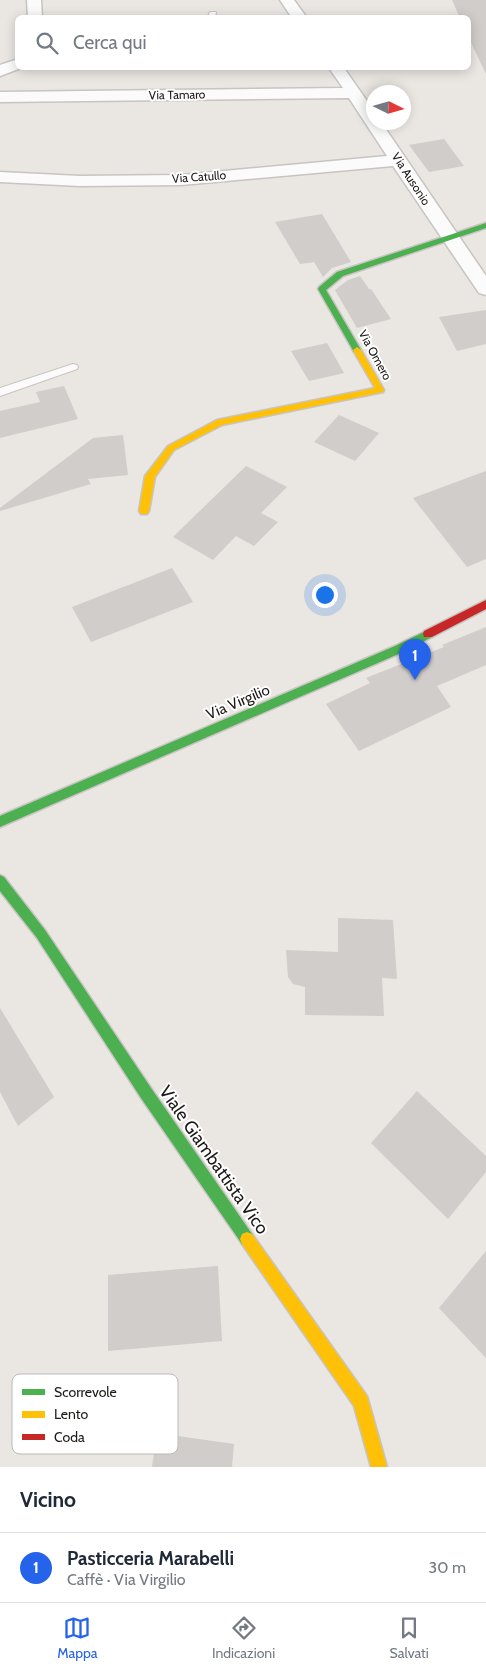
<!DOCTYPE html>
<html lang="it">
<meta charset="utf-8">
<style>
:root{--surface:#fff;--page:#f2f2f3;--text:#1f2937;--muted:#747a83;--line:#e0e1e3;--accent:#2563eb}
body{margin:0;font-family:Cabin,sans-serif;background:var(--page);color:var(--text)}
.compass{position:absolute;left:366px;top:85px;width:45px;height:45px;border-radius:50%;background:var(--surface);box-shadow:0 2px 12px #0003;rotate:95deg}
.you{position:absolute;left:324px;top:594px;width:18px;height:18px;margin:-12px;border:4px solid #fff;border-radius:50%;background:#1a73e8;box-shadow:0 0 0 8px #1a73e833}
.badge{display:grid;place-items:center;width:32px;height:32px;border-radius:50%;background:var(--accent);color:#fff;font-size:16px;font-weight:700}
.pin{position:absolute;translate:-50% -41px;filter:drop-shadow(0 1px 2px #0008)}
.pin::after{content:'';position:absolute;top:26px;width:18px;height:15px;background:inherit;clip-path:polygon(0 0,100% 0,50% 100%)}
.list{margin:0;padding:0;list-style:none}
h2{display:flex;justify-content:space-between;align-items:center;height:65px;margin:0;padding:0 20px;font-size:21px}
h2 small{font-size:16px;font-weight:400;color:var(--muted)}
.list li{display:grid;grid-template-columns:32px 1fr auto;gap:15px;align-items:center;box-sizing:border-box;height:70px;padding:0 20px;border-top:1px solid var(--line)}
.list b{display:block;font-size:19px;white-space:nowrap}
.list p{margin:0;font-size:16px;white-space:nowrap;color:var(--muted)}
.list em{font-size:16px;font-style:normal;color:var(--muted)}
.icon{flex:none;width:28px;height:28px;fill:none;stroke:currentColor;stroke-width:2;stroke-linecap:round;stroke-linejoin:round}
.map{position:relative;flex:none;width:486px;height:1467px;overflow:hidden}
.search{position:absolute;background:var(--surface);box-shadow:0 2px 12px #0003;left:15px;right:15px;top:15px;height:55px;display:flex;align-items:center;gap:12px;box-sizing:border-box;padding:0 18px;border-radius:8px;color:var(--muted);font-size:19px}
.sheet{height:135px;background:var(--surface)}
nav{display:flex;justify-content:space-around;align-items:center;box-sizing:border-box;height:70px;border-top:1px solid var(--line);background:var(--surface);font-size:14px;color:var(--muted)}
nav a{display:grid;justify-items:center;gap:2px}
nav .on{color:var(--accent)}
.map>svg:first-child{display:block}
.building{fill:#d0cdca}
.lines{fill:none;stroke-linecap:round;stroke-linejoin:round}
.lane-casing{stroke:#c7c4c2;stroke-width:2}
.street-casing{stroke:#c7c4c2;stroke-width:3}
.fast-casing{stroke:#c7c4c2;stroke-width:3}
.slow-casing{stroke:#c7c4c2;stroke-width:3}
.jam-casing{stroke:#c7c4c2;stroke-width:3}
.lane{fill:#fcfbfb;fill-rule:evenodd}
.street{fill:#fcfbfb;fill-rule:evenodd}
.fast{fill:#4caf50;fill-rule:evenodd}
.slow{fill:#ffc107;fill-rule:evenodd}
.jam{fill:#c62828;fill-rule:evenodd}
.labels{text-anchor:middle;stroke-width:4;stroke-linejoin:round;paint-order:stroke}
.far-street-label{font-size:12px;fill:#1c1916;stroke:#fff}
.street-label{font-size:15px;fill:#1c1916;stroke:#fff}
.near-street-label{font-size:18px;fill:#1c1916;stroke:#fff}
.key{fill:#fff;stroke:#bbbab9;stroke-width:1}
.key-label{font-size:14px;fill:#1c1916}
</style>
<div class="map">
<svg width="486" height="1467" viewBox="0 0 486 1467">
<rect width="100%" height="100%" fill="#eae6e2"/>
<!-- building -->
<g class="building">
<path d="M452 0H486V74L468 36V18H460Z"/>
<path d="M444 139 464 166 429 172 409 145Z"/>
<path d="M322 214 351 262 332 268 323 277 314 262 300 264 275 222Z"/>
<path d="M360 276 369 289H371L391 319 357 328 335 290 348 280Z"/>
<path d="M486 310V344L457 351 439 317Z"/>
<path d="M327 343 344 373 309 381 291 351Z"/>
<path d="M64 386 78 419 0 438V411L40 402 36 392Z"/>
<path d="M339 415 379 433 355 461 314 442Z"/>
<path d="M123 435 128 475 88 479 91 484 0 511V508L93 438Z"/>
<path d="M246 466 287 487 261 513 278 522 254 546 236 536 213 560 173 537Z"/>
<path d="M486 471V559L467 567 413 498Z"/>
<path d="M172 568 193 602 91 642 72 607Z"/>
<path d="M486 627V665L437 686 451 707 359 751 326 704 370 683 366 678 444 647 442 645Z"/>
<path d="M338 918 393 920 397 979 382 978 384 1016 305 1015V987L293 984 288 977 286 950 338 952Z"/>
<path d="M0 1008 54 1097 18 1126 0 1092Z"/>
<path d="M417 1091 486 1156V1172L448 1219 371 1143Z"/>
<path d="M486 1251V1358L439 1308Z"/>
<path d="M218 1266 222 1341 108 1351V1275Z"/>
<path d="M157 1433 234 1444 232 1467H152Z"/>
</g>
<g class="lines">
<defs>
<g id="lane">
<path d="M210 12H216L215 18H207Z"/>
<path d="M73 364 77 365 78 367 77 369 0 396V388Z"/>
</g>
<g id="street">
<path d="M27 0H41L42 18H28Z"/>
<path d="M280 0H294L307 18H292Z"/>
<path d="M18 59V68H21L0 76V65Z"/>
<path d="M329 68H344L374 111V122H381L486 276V295L479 293 393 166 181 185 80 186 0 182V172L80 176 181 175 387 156 349 98 0 102V92L343 88Z"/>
</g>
<g id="fast">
<path d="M486 223V228L343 276 326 290 361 350 360 352H354L318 289 319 287 337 272Z"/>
<path d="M428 630 432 631 433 634 432 637 403 652 0 827V816L395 646Z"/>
<path d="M0 875 4 877 45 930 151 1088 252 1234 254 1239 252 1244 247 1246 242 1244 141 1098 37 938 0 891Z"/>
</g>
<g id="slow">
<path d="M357 347 361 350 384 390 383 392 222 425 174 450 155 477 149 511 147 514H141L139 511 145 476 168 446 217 420 375 388 353 350Z"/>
<path d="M247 1232 252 1234 367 1396 387 1467H371L354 1406 242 1244 240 1239 242 1234Z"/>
</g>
<path id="jam" d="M486 600V609L432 637H424L423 634 424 631Z"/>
</defs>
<!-- lane casing -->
<use href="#lane" class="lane-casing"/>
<!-- street casing -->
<use href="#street" class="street-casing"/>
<!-- fast casing -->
<use href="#fast" class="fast-casing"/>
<!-- slow casing -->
<use href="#slow" class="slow-casing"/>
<!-- jam casing -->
<use href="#jam" class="jam-casing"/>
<!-- lane -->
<use href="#lane" class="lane"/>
<!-- street -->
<use href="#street" class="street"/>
<!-- fast -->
<use href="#fast" class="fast"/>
<!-- slow -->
<use href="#slow" class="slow"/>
<!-- jam -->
<use href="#jam" class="jam"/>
</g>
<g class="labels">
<!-- far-street labels -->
<g class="far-street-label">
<text transform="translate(177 95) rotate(-1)" y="4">Via Tamaro</text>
<text transform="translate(199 177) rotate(-4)" y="4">Via Catullo</text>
<text transform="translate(411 179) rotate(57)" y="4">Via Ausonio</text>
<text transform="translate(375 355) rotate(61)" y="4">Via Omero</text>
</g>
<!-- street labels -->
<g class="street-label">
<text transform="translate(238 702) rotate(-23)" y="5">Via Virgilio</text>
</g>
<!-- near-street labels -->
<g class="near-street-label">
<text transform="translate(214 1160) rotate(55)" y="6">Viale Giambattista Vico</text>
</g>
</g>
<!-- legend -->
<rect x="12" y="1374" width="166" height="80" rx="8" class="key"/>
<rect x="22" y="1389" width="23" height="6" fill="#4caf50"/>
<rect x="22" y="1411" width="23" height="7" fill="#ffc107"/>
<rect x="22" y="1434" width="23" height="6" fill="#c62828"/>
<g class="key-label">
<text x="54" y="1397">Scorrevole</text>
<text x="54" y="1419">Lento</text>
<text x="54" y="1442">Coda</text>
</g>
</svg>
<svg class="compass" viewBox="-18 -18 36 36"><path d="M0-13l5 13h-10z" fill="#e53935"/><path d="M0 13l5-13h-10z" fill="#747a83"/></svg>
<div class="you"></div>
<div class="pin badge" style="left:415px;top:680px">1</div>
<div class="search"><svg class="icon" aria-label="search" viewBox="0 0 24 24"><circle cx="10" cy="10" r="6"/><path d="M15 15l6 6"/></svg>Cerca qui</div>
</div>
<section class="sheet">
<h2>Vicino<small></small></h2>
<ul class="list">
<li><span class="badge">1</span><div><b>Pasticceria Marabelli</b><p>Caffè · Via Virgilio</p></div><em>30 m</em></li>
</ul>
</section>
<nav>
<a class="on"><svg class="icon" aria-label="map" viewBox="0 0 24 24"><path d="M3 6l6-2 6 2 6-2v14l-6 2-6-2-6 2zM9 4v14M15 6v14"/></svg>Mappa</a>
<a><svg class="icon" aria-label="directions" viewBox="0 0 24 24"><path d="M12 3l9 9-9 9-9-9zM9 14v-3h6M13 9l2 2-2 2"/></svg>Indicazioni</a>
<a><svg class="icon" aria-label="saved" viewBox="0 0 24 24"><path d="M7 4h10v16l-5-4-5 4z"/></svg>Salvati</a>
</nav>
